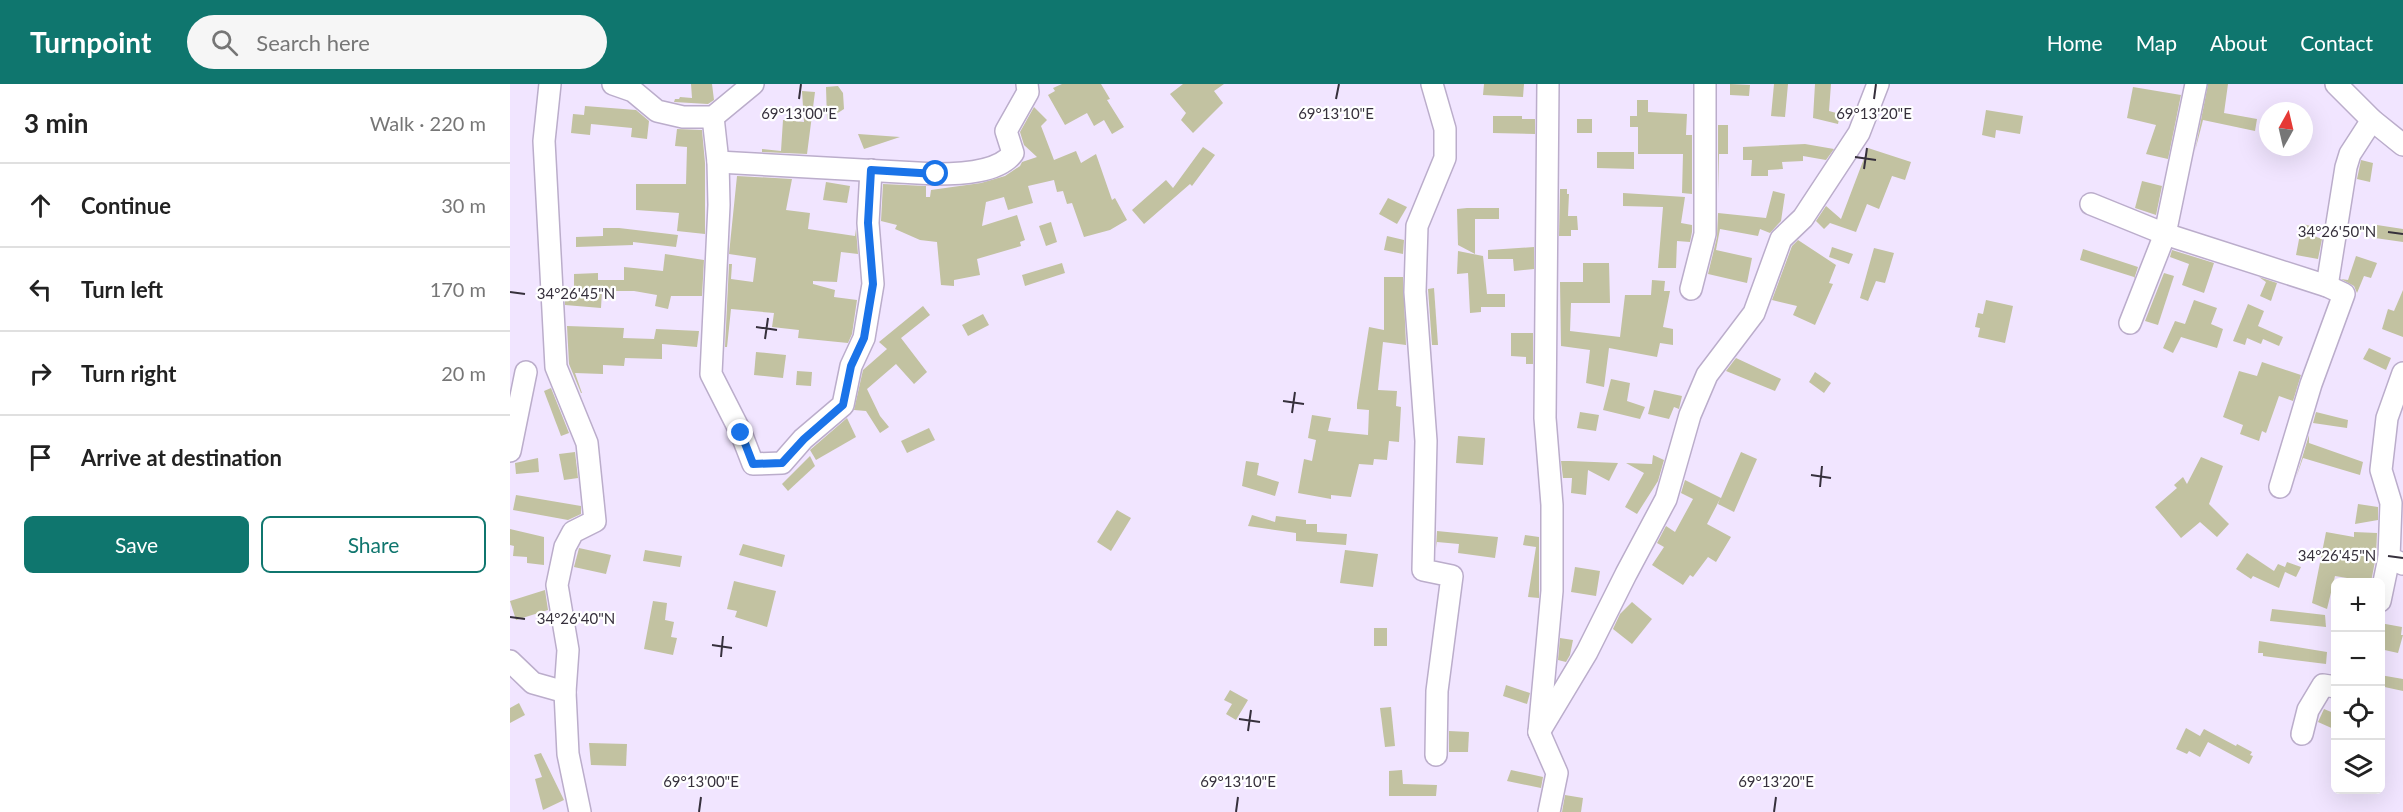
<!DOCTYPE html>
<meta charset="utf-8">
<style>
:root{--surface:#fff;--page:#f6f6f6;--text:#222;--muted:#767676;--line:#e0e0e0;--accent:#0f766e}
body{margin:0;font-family:Lato,sans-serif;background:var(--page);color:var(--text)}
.controls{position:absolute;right:18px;bottom:18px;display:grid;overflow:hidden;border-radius:9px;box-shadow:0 6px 24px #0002}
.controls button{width:54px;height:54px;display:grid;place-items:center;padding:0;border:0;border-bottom:2px solid var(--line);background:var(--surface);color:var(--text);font:30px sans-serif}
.compass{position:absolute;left:1749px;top:18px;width:54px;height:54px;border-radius:50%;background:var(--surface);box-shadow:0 6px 24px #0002;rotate:8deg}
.stop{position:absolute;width:18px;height:18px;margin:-14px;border:4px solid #1a73e8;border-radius:50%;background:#fff}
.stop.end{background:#1a73e8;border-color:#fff;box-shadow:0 2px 6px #0008}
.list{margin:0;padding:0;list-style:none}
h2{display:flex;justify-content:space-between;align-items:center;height:78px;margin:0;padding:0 24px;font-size:26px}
h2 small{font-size:20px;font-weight:400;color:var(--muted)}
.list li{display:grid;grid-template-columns:39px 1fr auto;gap:18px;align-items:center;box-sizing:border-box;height:84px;padding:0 24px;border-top:2px solid var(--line)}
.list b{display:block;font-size:22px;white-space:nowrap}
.list em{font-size:20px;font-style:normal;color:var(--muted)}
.actions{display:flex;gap:12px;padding:18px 24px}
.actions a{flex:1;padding:14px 0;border:2px solid var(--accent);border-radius:9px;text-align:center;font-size:21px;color:var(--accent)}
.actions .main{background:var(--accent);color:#fff}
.icon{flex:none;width:33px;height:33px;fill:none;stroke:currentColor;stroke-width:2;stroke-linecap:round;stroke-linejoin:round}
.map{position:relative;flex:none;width:1893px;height:728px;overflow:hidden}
header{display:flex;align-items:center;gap:36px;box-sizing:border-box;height:84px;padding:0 30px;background:var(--accent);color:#fff}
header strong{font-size:28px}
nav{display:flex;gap:33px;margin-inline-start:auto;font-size:21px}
.search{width:420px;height:54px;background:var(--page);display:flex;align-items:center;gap:15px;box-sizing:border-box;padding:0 21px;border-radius:33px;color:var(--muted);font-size:22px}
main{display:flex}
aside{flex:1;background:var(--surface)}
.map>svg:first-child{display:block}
.building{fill:#c2c2a1}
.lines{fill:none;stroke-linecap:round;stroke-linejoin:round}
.minor-casing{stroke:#bbadcb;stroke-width:24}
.minor{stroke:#fff;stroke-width:21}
.route{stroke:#1a73e8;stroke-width:8}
.ticks{fill:none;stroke:#36303c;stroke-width:2}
.ticks-label{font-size:15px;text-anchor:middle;fill:#36303c;stroke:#fff;stroke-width:4.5;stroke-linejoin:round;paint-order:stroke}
</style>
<header>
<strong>Turnpoint</strong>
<div class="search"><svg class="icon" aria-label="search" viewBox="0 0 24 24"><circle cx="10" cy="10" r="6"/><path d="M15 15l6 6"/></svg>Search here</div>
<nav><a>Home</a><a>Map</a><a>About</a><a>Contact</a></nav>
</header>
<main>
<aside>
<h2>3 min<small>Walk · 220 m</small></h2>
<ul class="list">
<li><svg class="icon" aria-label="ahead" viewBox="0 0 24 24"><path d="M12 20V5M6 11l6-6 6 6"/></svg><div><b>Continue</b></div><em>30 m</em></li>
<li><svg class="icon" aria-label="left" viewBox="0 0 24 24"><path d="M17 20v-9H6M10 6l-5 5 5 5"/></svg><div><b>Turn left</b></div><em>170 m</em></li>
<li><svg class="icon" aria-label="right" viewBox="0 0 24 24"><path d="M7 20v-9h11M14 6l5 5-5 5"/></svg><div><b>Turn right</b></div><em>20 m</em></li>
<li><svg class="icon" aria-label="arrive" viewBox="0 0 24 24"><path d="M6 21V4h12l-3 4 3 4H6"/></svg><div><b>Arrive at destination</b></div></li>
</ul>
<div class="actions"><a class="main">Save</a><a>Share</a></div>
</aside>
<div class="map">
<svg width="1893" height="728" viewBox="0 0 1893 728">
<rect width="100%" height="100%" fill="#f1e5ff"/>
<!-- building -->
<g class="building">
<path d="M181 0H202L204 16 198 20 164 18 165 15H169L170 13 182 14Z"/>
<path d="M552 0H591L600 15 597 16 614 43 602 50 594 36 584 42 577 29 555 41 538 11 545 7 543 4Z"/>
<path d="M673 0H714L704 7 713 19 683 49 671 36 676 29 660 10Z"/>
<path d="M974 0H1014L1013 13 973 11Z"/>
<path d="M1220 0 1240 1 1239 12 1220 11Z"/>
<path d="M1264 0H1278L1275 33 1261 32Z"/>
<path d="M1305 0H1321L1319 27 1330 30 1328 40 1303 34Z"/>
<path d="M1698 0H1718L1714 29 1747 35 1745 47 1693 36 1685 67Z"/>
<path d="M328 2 333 9 334 25 317 36 316 3Z"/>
<path d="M1623 3 1671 11 1658 75 1636 70 1646 41 1617 34Z"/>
<path d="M292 7 305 8 297 70 252 68V65L271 67 273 36 294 38Z"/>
<path d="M1127 16H1138V28L1177 30 1176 51H1182V110L1172 109 1173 70H1128V43H1120V32H1127Z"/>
<path d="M75 22 126 26 139 37 137 55 121 53 122 44 81 40 80 51 61 49 63 30 74 31Z"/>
<path d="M524 23 537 36 531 42 544 76 566 67 571 79 586 70 602 116 605 114 617 136 600 146 574 153 562 119 557 120 553 107 547 108 544 96 518 102 523 119 498 126 494 113 476 118 472 142 507 131 515 156 510 158 511 162 467 175 470 191 444 196V202L431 201 427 158 410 156 385 145 387 141 371 137 373 100 416 102V113H420L421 106 471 99 495 92 510 82 512 78 527 73 514 61 510 48Z"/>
<path d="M1476 26 1513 32 1510 50 1486 46 1485 54 1472 51Z"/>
<path d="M983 32H1012V35H1025V50L983 49Z"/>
<rect x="1067" y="35" width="15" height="14"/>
<path d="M1208 41H1218V70H1209L1208 110Z"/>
<path d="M167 45 192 46 195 79V150L167 147 169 129 126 126V100H176L177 63 165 62Z"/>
<path d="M348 50 390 53 354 65Z"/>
<path d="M1295 60 1324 65 1316 76 1293 72V77L1272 78 1273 85 1258 86V92H1241L1242 76H1233V63Z"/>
<path d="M693 63 705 71 682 102 680 100 634 140 622 126 656 96 663 104Z"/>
<path d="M1358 64 1401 78 1395 96 1382 92 1369 125 1357 120 1346 148 1320 139 1314 145 1306 137 1316 122 1331 135Z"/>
<path d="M1087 68H1124V85L1087 84Z"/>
<path d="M1851 76 1863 79 1860 98 1847 95Z"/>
<path d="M227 92 282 95 276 126 300 129 298 145 345 152 346 145 348 170 331 168 327 198 303 197V200L325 206 324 213 347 216 342 250 338 259 288 254 289 246 262 243 264 229 221 225 217 263H215L219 180H222L221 195 243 198 246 174 219 170Z"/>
<path d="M1632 97 1652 102 1646 131 1625 124Z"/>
<path d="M316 98 340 102 337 119 313 116Z"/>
<path d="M1050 105H1057V110H1059L1058 132H1067L1068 146H1061V152H1049Z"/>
<path d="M1263 107 1275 110 1271 137 1260 149 1250 145 1248 152 1210 145 1206 166 1242 174 1237 199 1198 190 1207 153 1208 129 1256 134Z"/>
<path d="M1113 109 1175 113 1171 139 1182 141V148L1180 158 1167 157 1166 184H1148L1153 123 1113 122Z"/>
<path d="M878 114 897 123 887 140 869 130Z"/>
<path d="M957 124H989V135H965V170L948 161 947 125Z"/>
<path d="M541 138 547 158 536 162 529 142Z"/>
<path d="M1792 140 1806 143 1804 152 1812 155 1808 175 1786 171Z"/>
<path d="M1867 141 1893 145V158L1865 154Z"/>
<path d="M93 144H109L168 151 166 163 123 158V161L66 163V153L93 152Z"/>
<path d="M877 152 894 156 893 170 874 166Z"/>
<path d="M1288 156 1326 181 1319 199 1323 200 1305 241 1283 231 1287 222 1262 216 1282 162Z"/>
<path d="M1024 163V185L1004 187 1003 175H978V166Z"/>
<path d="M1322 163 1343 170 1339 180 1319 173Z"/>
<path d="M1364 164 1384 169 1375 199 1366 197 1358 217 1350 214Z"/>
<path d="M1573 165 1628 183 1624 195V193L1570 176Z"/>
<path d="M1662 166 1704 179 1694 209 1672 201 1679 180 1660 173Z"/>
<path d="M948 167 973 172 977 210H995V223H971V228L960 229 958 189 947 190Z"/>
<path d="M155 170 194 176 192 212H161L158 225 145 222 147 211 124 207H92L91 224 55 221V204L64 205V190L88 189V196H114V183L153 187Z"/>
<path d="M1846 172 1867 179 1861 194 1854 192 1847 209 1844 202 1831 195 1838 196Z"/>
<path d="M552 179 555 189 515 202 512 191Z"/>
<path d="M1073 179H1099L1100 219H1061L1060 247 1110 253 1115 211H1141L1142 196 1155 197 1154 207H1160L1153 243 1163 245V261L1150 259 1147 273 1099 264 1094 303 1076 299 1080 266 1051 262 1050 198H1073Z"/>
<path d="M1654 189 1664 192 1648 241 1635 237Z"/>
<path d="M874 193H893L896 261 873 258 868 306 887 307 886 322 891 323 889 358 879 357 877 376 864 375 863 381 849 380 841 413 821 411V415L788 409 794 375 802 377 806 356 798 354 802 331 821 334 818 347 858 351 859 326 847 325V320L859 243 874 246Z"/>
<path d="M1749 193 1767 199 1761 217 1750 212 1756 198Z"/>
<path d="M924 204 928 261H922L918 205Z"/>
<path d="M1893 206V253L1872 245 1878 225 1884 227Z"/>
<path d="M1476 216 1503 222 1495 259 1468 253 1470 244 1465 243 1468 229 1473 230Z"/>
<path d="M1684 216 1707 224 1701 240 1713 245 1707 264 1671 253 1663 269 1653 264 1665 237 1675 240Z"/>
<path d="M1738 220 1754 227 1748 242 1773 253 1769 262 1753 255 1751 260 1737 254 1735 261 1723 257Z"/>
<path d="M413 222 420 231 391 254 417 288 404 300 386 280 357 305 370 332 379 343 370 349 356 327 344 326 353 286 377 265 369 258Z"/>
<path d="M473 230 479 241 458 252 452 241Z"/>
<path d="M57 242 114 244 113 254 144 255 146 245 189 247 187 263 152 260V275L115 274 114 282 93 281V290L65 289 72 309H71L59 280Z"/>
<path d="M1001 249H1023V280H1016V273L1001 272Z"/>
<path d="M1859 264 1881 274 1876 286 1853 275Z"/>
<path d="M246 268 276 271 273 294 244 291Z"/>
<path d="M1226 274 1271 295 1265 307 1216 287Z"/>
<path d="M1752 278 1791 291 1783 317 1769 312 1756 349 1752 347 1749 357 1730 350 1733 341 1713 333 1729 287 1747 292Z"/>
<path d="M287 287 302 288 301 302 286 301Z"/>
<path d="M1305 288 1321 299 1314 309 1299 298Z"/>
<path d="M1101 295 1120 299 1117 317 1135 323 1130 335 1093 326Z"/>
<path d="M41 304 59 349 51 352 34 307Z"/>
<path d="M1144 306 1172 312 1169 325 1164 323 1159 335 1138 330Z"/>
<path d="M1070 328 1089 331 1086 347 1067 344Z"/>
<path d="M1806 328 1838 336 1837 344 1803 339Z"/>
<path d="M337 334 346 353 306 376 300 366Z"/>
<path d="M419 344 425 356 397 369 391 357Z"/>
<path d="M1799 351V359L1853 378 1850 391 1793 374 1786 394Z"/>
<path d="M948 352 975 354 973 381 946 379Z"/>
<path d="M65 368 68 394 54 396 49 370Z"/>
<path d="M1231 368 1247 375 1224 428 1208 420 1210 415 1197 440 1221 453 1206 478 1198 473 1183 493 1180 491 1173 501 1142 481 1154 463 1147 459 1156 442 1165 448 1183 415 1171 409 1175 396 1211 414Z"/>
<path d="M1143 371 1154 376 1148 397 1127 430 1115 423 1134 389 1116 379 1142 380Z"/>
<path d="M300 372 305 382 278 407 272 400Z"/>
<path d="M1691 373 1713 382 1699 420 1719 440 1707 453 1690 438 1671 454 1645 423 1667 404 1664 401 1673 393 1677 400Z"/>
<path d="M28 374 29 388 6 390 5 379Z"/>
<path d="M736 377 749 379 747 391 769 398 765 412 732 402Z"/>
<path d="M1051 377H1060L1108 379 1099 397 1078 386 1076 411 1061 409 1062 394H1053Z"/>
<path d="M6 411 71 422V430L58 436 3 426Z"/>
<path d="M1848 420 1868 423V436L1845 440Z"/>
<path d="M607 426 621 434 601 467 587 458Z"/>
<path d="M742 431 765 438 766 432 796 436V440H807V448L837 450 836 461 786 457V449L738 442Z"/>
<path d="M0 445 34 453V481L17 479V473L3 472 4 462 0 461Z"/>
<path d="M927 447 988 453 985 474 948 469 949 460 927 458 926 464Z"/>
<path d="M1816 448 1844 453V448L1867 449 1866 472 1861 498 1825 492 1817 525 1802 519Z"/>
<path d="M1015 451 1029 453V514L1018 513 1026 463 1013 461Z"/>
<path d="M233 460 275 471 272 483 229 471Z"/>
<path d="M69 464 101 471 96 490 64 483Z"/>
<path d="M135 466 172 472 170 483 133 477Z"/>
<path d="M835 466 868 470 863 503 830 499Z"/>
<path d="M1737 469 1764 487 1768 480 1775 483 1777 478 1791 483 1786 493 1775 488 1769 504 1743 492 1741 495 1726 485Z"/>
<path d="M1065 483 1090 487 1086 512 1061 508Z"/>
<path d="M224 497 266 507 257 543 225 533 227 527 217 525Z"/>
<path d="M35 506 38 526 6 536 0 517Z"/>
<path d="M143 517 157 519 155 536 164 538 161 553 167 554 163 571 134 565Z"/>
<path d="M1122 518 1142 535 1122 560 1103 545 1110 530Z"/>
<path d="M1762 525 1815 531 1816 543 1760 537Z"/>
<path d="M1870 539 1892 543 1891 551H1893L1888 569 1870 565Z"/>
<rect x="864" y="544" width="13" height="18"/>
<path d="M1050 554 1063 556 1060 571 1056 578 1048 576Z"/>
<path d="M1749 557 1817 568 1816 580 1753 572V569H1748Z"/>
<path d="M1870 591 1893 595V607L1870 602Z"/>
<path d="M996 601 1020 609 1017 620 993 612Z"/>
<path d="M720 606 738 616 726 636 716 630 722 620 714 616Z"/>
<path d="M9 619 15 631 0 639V624Z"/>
<path d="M881 623 885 662 875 663 870 624Z"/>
<path d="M1814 625 1826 630V646L1808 638Z"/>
<path d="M1676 644 1690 652 1694 645 1726 662 1727 660 1742 668 1740 671 1743 672 1739 680 1698 658 1690 673 1679 667 1677 670 1666 665Z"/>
<path d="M939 647 959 648 958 668H939Z"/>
<path d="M79 659 117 660 116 682 81 681Z"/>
<path d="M31 669 54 716 33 726 25 695 32 693 24 671Z"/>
<path d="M892 686 893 700 927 701 926 712H879V687Z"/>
<path d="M1001 686 1033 693 1031 704 997 697Z"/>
<path d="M1055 711 1073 714 1071 728H1052Z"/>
</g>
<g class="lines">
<defs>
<g id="minor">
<path d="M40 0 34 57 46 283 77 359 85 437 63 448 55 463 47 501 58 566 55 608 58 670 70 728"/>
<path d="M103 0 123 7 147 27 173 33H203L243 0"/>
<path d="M922 0 935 45V74L907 142 905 208 916 357 913 486 942 492 927 607 926 671"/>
<path d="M1038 0 1035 334 1042 421V507L1029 648 1047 689 1039 728"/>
<path d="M1826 0 1862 36 1893 61"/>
<path d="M203 33 208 78 209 121 201 290 231 349 243 380 272 379 293 355 333 321 341 282 354 254 363 200 358 139 361 86"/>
<path d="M208 78 426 90C449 90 489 89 503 69L496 47 518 8 517 0"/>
<path d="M1581 120 1655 150 1817 202 1834 210 1801 300 1770 403"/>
<path d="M1817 202 1836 83 1840 70 1862 36"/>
<path d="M1181 205 1195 150V0"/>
<path d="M1620 239 1655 150 1686 0"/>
<path d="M1893 289 1877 334 1871 386 1881 419 1879 474 1893 480"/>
<path d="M0 367 16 288"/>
<path d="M1870 517 1879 474"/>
<path d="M0 577 23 599 55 608"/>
<path d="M1029 648 1077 568 1116 490 1156 415 1180 331 1197 291 1244 229 1271 155 1293 134 1349 49 1368 0"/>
<path d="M1792 650 1798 626 1813 601 1826 603"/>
</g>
</defs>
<!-- minor casing -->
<use href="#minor" class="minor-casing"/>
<!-- minor -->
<use href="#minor" class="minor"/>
</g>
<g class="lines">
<!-- route -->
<path class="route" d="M231 349 243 380 272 379 294 355 333 321 341 282 354 254 363 200 358 139 361 86 426 90"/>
</g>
<!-- ticks -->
<path class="ticks" d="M289 15 291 0M826 15 829 0M1364 15 1366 0M1345 73 1366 76M1354 85 1357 64M1878 148 1893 150M0 208 15 210M246 243 267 246M255 255 258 234M773 317 794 320M782 329 785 308M1301 391 1321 394M1310 403 1312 382M1878 472 1893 474M0 533 15 535M202 561 222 564M211 573 213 552M729 635 750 638M738 647 741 626M189 728 191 713M726 728 728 713M1264 728 1266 713"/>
<g class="ticks-label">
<text x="289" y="35">69°13'00"E</text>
<text x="826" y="35">69°13'10"E</text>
<text x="1364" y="35">69°13'20"E</text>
<text x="1827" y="153">34°26'50"N</text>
<text x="66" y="215">34°26'45"N</text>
<text x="1827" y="477">34°26'45"N</text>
<text x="66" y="540">34°26'40"N</text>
<text x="191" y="703">69°13'00"E</text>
<text x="728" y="703">69°13'10"E</text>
<text x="1266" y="703">69°13'20"E</text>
</g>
</svg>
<div class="controls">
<button>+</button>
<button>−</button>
<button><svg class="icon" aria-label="locate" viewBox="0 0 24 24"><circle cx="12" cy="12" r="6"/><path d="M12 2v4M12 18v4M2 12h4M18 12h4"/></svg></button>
<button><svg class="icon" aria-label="layers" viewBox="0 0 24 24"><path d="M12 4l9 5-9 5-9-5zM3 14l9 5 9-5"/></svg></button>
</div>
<svg class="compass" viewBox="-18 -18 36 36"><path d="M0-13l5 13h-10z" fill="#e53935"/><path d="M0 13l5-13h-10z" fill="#767676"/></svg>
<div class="stop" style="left:426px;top:90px"></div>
<div class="stop end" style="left:231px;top:349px"></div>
</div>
</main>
